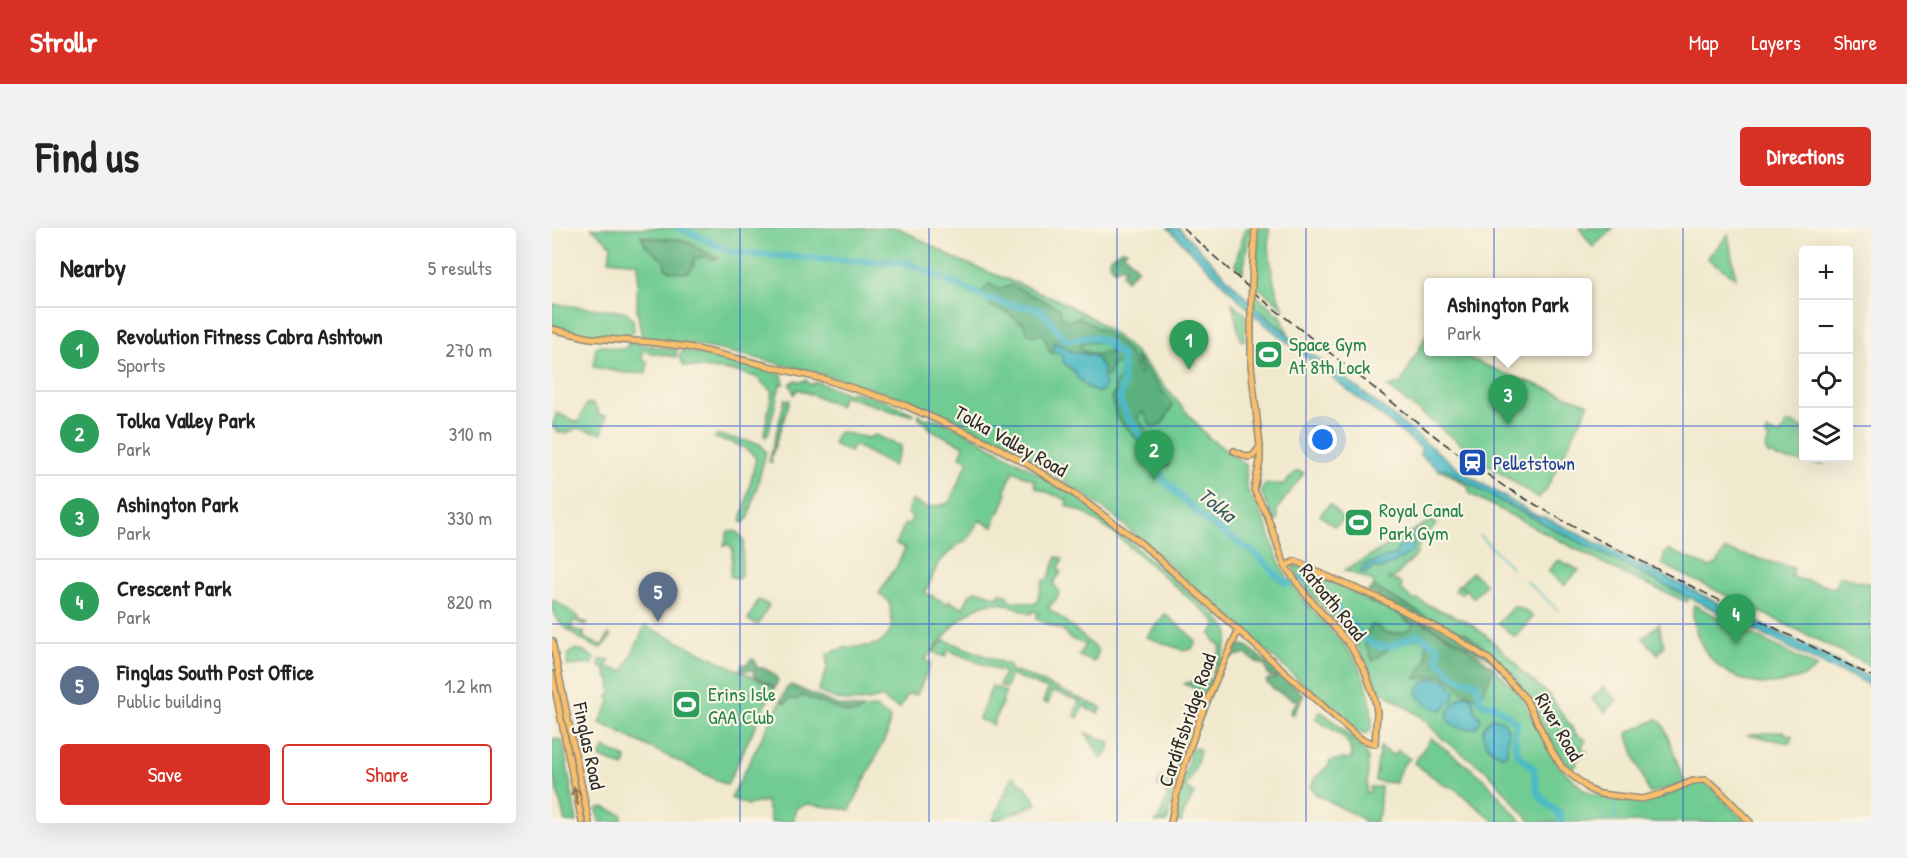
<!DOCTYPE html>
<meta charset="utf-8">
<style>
:root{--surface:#fff;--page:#f2f2f2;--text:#222;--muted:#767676;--line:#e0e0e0;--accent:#d93025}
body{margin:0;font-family:"Patrick Hand",sans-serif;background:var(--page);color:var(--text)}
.controls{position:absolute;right:18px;top:18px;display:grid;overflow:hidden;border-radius:6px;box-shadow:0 6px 24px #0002}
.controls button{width:54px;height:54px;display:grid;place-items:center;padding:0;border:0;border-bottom:2px solid var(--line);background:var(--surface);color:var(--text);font:30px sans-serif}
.you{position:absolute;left:771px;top:212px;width:21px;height:21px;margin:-15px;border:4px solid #fff;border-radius:50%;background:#1a73e8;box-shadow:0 0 0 9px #1a73e833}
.badge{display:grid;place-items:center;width:39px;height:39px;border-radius:50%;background:var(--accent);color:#fff;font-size:20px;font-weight:700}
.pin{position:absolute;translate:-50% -50px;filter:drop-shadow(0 2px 3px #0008)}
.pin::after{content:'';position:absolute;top:32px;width:21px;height:18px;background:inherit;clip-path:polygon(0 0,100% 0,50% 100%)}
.popup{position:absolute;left:872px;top:50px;width:168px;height:78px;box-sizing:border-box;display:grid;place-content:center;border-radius:6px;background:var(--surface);filter:drop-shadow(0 2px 4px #0005);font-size:20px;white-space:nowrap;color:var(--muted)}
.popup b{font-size:22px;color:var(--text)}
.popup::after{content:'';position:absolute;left:50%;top:100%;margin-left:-12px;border:12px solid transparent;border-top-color:var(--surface)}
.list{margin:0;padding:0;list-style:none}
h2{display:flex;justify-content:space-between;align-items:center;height:78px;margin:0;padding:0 24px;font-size:26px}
h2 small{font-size:20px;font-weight:400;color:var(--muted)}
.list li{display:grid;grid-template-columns:39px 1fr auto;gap:18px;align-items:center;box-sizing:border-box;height:84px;padding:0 24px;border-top:2px solid var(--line)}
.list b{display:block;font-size:22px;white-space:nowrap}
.list p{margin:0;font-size:20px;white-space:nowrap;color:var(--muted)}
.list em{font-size:20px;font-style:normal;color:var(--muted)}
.actions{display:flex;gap:12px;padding:18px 24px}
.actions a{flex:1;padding:14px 0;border:2px solid var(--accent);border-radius:6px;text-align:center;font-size:21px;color:var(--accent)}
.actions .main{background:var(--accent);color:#fff}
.icon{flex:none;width:33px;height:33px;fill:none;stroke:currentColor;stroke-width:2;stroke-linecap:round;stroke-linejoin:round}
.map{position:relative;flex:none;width:1319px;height:594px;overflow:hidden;border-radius:6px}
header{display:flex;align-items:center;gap:36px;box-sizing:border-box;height:84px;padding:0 30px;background:var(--accent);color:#fff}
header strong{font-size:28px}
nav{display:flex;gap:33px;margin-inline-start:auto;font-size:21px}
.intro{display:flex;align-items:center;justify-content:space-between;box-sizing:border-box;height:144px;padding:0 36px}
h1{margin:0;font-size:42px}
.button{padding:15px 27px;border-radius:6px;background:var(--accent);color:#fff;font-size:21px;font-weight:700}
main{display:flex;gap:36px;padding:0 36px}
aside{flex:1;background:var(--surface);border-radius:6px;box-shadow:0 6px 24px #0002}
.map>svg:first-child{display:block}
.green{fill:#71cc93;stroke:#4e7c5f;stroke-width:1.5}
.forest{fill:#5cb07d;stroke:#446e54;stroke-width:1.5;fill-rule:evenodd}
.water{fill:#4bb9c5;stroke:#3b7278;stroke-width:1.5}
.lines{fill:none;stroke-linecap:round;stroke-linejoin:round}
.stream{stroke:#4bb9c5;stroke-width:1.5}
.river{stroke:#4bb9c5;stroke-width:7}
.major-casing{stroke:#8e8a7c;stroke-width:8}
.major{stroke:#f9bf6d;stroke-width:5}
.rail{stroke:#2b2b2b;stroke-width:1.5;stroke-dasharray:9 4.5;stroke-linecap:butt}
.major-bridge-casing{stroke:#8e8a7c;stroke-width:8;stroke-linecap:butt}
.major-bridge{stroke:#f9bf6d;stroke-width:5}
.oneway{stroke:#92754c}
.grid{fill:none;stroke:#1d4ed8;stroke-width:1.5;stroke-opacity:0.55}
.labels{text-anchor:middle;stroke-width:4.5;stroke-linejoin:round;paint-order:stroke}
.leisure-label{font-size:20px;fill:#27864d;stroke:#fcf5e5;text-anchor:start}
.street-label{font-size:20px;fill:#2b2b2b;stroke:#fcf5e5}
.transit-label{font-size:20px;fill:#164399;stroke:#fcf5e5;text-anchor:start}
.water-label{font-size:21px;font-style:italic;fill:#365d61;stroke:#fcf5e5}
</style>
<header>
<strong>Strollr</strong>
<nav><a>Map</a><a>Layers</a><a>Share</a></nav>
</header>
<div class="intro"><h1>Find us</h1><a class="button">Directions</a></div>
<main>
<aside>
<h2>Nearby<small>5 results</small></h2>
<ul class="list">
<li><span class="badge" style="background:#2e9e5b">1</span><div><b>Revolution Fitness Cabra Ashtown</b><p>Sports</p></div><em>270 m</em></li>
<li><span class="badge" style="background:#2e9e5b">2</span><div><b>Tolka Valley Park</b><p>Park</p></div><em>310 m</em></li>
<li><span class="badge" style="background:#2e9e5b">3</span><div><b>Ashington Park</b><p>Park</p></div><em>330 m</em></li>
<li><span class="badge" style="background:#2e9e5b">4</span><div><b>Crescent Park</b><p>Park</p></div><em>820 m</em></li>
<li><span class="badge" style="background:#5c6f8a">5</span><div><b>Finglas South Post Office</b><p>Public building</p></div><em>1.2 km</em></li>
</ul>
<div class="actions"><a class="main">Save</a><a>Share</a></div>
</aside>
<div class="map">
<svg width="1319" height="594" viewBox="0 0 1319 594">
<rect width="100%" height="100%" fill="#fcf5e5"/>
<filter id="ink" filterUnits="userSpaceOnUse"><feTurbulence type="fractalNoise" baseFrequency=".0167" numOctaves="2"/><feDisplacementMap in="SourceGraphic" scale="12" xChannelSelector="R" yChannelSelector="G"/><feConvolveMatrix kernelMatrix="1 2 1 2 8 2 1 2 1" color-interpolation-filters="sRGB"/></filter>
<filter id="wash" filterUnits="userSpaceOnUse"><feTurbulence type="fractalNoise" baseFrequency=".008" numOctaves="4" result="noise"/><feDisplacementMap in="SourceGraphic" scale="24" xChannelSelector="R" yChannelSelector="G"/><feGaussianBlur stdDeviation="1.35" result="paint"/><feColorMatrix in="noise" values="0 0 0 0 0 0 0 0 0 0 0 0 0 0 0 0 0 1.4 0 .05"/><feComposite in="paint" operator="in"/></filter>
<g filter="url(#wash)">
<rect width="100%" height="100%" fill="#f1e9cd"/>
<!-- green -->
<g class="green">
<path d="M40 0H347L404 31 502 70 538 89 561 105 582 123 656 209 694 237C695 245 693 252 695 260 697 272 708 280 712 292 720 310 723 330 734 347 767 403 819 418 820 495 820 508 810 507 802 501L563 289C497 240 426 198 348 170 309 156 269 146 229 136 183 125 138 114 90 110L85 82 86 35 57 32 59 17Z"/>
<path d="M693 0H698L691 44 683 37Z"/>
<path d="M707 0H717C716 19 720 66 733 81L706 59 704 49Z"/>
<path d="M1027 0H1061L1041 19Z"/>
<path d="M1176 7 1184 50 1155 30Z"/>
<path d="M702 66 721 81 720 83 729 88 736 105 702 78Z"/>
<path d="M680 75 693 85V112L689 113Z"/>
<path d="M0 76 74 84 81 92 82 104 76 109 48 108 0 98Z"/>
<path d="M876 104V124H903L950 144 1037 176 993 264 989 266 986 270 933 235 836 159 849 155Z"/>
<path d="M75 114 125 122 124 129 95 124 94 121H91L90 130 96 135 94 145H73L41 139 44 120 48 117 69 121 76 119Z"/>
<path d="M131 122 211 139 230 147 232 156H228L216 207 213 209 212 206 220 164 204 149 187 144 132 138 127 129Z"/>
<path d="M244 152 248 154 254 152 258 157 265 154 294 165 302 164 332 172 362 186C350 189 308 172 293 168L290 170 287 178 246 161 242 166 238 156Z"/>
<path d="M233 171 238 172 219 230 220 234H217Z"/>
<path d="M35 175 41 176 46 183V187L54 188 50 205 24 200 14 206 7 204 0 198 5 185 26 195Z"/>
<path d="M367 186 371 190 385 191 412 203 521 265 663 386 676 402 677 407 667 442 649 485 642 481 647 462 632 456C639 452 650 455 659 451L669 418 662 413 659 405 665 396 662 392 564 307 531 284 514 277 515 272 485 260 482 256 484 253 461 243 453 263 455 265 448 284 445 285 441 299 427 292 417 310 402 320 387 334 373 365 396 376 398 373 408 379 412 378 418 366 424 362 446 369 448 365 456 368 457 372 484 376 491 353 496 351 505 329 511 331 506 341 509 344 501 356 507 363 506 369 496 380 511 391 547 423 542 434 527 428 534 416 519 411 511 402 484 391 486 385 481 383 479 386C468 381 456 375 443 375 416 374 389 413 373 432L379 435 365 467 360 466 355 467 348 481 335 474 331 469C308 477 287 475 266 463L275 442V426C281 424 287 421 293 420 311 417 331 422 339 401 341 394 338 381 337 373L327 366 340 344 343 342 353 320 344 316 353 296 357 297 360 289 355 285 359 272 375 280 397 275 416 233 408 229 412 218 378 201 374 195 367 191Z"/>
<path d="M1239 195 1251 200 1252 230H1292L1276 232 1269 237 1224 230 1223 227H1217L1213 221 1217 211 1213 207 1215 203 1228 208 1234 196Z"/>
<path d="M288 204 316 210 323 207 349 218V220L341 238 302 217 298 224 281 216 285 206Z"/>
<path d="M166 207 208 216 214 224 197 289 191 295 189 294 191 283H192L204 230C192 217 180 214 162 210Z"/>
<path d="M895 241 909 251 961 280 1137 368 1135 374 1076 348 920 267 917 263V259L892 243H887Z"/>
<path d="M745 243 752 245 725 281 726 292 722 294 709 263 714 256H732Z"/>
<path d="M778 276 792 292 782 298 768 287Z"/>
<path d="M880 292 884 296 865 320V326L843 349 835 351 846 353 850 356 849 361 862 373 865 371C882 382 897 384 913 393 933 404 949 422 965 436L968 442 996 466 1025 507 1034 512 1029 519 1035 524 1024 533 1025 536 1020 540 1008 529 963 447 915 406 876 390 822 359 821 353 793 342Z"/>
<path d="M176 303 185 304 192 312 189 347 186 351 178 348 181 321 176 316 172 318Z"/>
<path d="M1117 322 1157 339 1165 336 1173 322 1242 340 1239 349 1283 360 1287 348 1319 356V438L1110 336 1113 324Z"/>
<path d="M1006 332 1027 342 1012 358 996 343Z"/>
<path d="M742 337 778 352 792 360 831 374 923 425 942 440 968 467 1005 536 1032 562 1044 567 1088 574 1112 568 1144 554H1153L1194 594H979L937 545 892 512 868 488 825 460 817 439 804 416 752 358 741 340Z"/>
<path d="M920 344 934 356 921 370 913 361 910 365 903 363 906 357 911 360 908 357Z"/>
<path d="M2 372 27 389 26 392 36 395 34 398 22 392 19 400 30 405 32 404V410L50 418 57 406 59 409 49 420C38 420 9 398 3 388 1 384 0 379 0 374Z"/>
<path d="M206 372 217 377 206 397 196 392Z"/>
<path d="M1142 377 1265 439C1258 447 1248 450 1237 453 1198 464 1157 443 1144 404 1142 395 1139 386 1142 377Z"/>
<path d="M961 379 970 380 981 389 963 409 946 395Z"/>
<path d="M613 386 642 411 643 415 640 421 631 422 594 409Z"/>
<path d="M1107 396 1112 418 1106 426 1091 410Z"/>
<path d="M93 398 222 459 175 557 48 495 58 474 56 468 59 467 58 451H55L54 442 47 438 48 432H58L55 436 56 440 72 443Z"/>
<path d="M392 412 457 437 458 442 461 445 467 444 550 480 547 485 535 481 536 477 534 479 531 478 526 490 522 487 527 473 501 463 496 476 491 474 496 461 459 447 454 460 447 457 452 446 451 444 396 422 393 429 381 424Z"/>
<path d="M23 421 31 423 42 430 41 436 15 438 16 426Z"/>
<path d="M440 458 454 464 441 497 427 491Z"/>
<path d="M1051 459 1065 472 1053 484 1040 471Z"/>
<path d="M239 460 284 480 301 482 324 480 338 490 335 506 298 582 255 576 244 580 241 594H219L214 573 196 577 179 570 234 463Z"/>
<path d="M770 484C781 493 814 518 816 532 817 542 815 554 814 565L818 564V559H829L827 587 824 590V594H812L811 591 763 566 762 562 758 560 764 549 776 538 778 533 800 530C798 504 781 505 764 491L767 485Z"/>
<path d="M1106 491 1112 498 1133 556 1097 565 1083 529 1075 505Z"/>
<path d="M1232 503 1235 507 1241 508 1238 515 1195 507Z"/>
<path d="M534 505 559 515 555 525 549 531Z"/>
<path d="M879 510 930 549 970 594H943L901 559 894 558 862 535Z"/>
<path d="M0 511H6L11 514 25 594H13L0 542Z"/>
<path d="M628 513 633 515 615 594H603L606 593 616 567 612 565 614 559H605L608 550 619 547 627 525 623 523Z"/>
<path d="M828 519 842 528 846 522 858 531C851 534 845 546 844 555L823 553Z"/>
<path d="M53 520 74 530 72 539 49 530 48 527Z"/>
<path d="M644 520 648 522 643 542 633 560 642 565 629 592 630 594H621L639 521Z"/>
<path d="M461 548 474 559 485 576 440 594Z"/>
<path d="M51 579 70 587 69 594H47L45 581Z"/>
</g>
<!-- forest -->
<g class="forest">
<path d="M89 7C102 13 118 8 132 13 144 17 154 26 167 30L162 32 154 29 144 30 141 34 142 38 136 44 130 45 118 43 113 39 112 33 94 18Z"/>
<path d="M569 22H575L572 25 586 41 574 52 570 46 574 39H567L563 42 557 35V31Z"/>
<path d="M437 56 446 61 459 57 507 80 510 89 516 93 527 89C548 101 583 118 585 145L588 146 589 145 583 128 621 177C614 188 614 198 600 199L591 184 586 189C593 206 616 218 616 238L612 237 607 246 591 218 565 189 559 169 564 163 562 157 568 150V137H560L556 148 551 150 550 143 534 125 520 124 503 114V123L500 126 497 123 491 106 483 108 475 105 472 95 467 94 455 84 439 79 431 63ZM542 114 554 117 559 126 552 123 546 128 528 120 529 117Z"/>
<path d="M822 359 876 390 915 406 963 447 972 464 937 430 816 363Z"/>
<path d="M797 361 831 374 907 414 942 440 930 466 925 471 921 467 911 464 900 452 890 447 864 451 875 430 874 415 870 411C852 411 833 422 821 433L812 413 819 397 827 399 831 404C842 406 856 407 862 396L854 393 851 388 841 382 816 374Z"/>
<path d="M689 417 695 418 701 423 752 467 741 487 738 485 739 481 745 474 746 470 742 472C733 467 719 462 714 453L718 450 723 451 725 449 716 447 713 438 703 433 693 426 679 429 684 424 682 420Z"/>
<path d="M199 431 203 432 205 440C212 438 223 446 226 452L222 462V459L203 448 201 446 203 442 188 443 190 436 194 437Z"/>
<path d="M239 457 285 477 310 481 306 485 298 486 251 468 244 472 238 470 234 475 229 473 234 461Z"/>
</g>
<!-- water -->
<g class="water">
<path d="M616 0H627L708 84 737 107 740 113 756 125 761 127 787 145 912 245 985 288 992 289 1319 450V459L1305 450 1280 441 1005 303C967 281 928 265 893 240L888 243 868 227 869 220 705 90Z"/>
<path d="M503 114 520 124 543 128 551 140V153L554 156 551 162 546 165 536 160 525 149 523 144 512 135 510 127 506 125H503L501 121Z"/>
<path d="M869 301 868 309 860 313 862 317 859 325 830 341 823 339 813 345 808 343 813 337 844 326 846 320 860 312 859 306Z"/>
<path d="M883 450 894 452 903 463 902 471 890 482C880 481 870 475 865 465L870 455Z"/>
<path d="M914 467 920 469 924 484 929 490 927 496 923 500C913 502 900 500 895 490 896 481 905 470 914 467Z"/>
<path d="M941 490 951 493 956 501 955 524 952 528C934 522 921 503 941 490Z"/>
</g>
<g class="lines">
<!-- stream -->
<g class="stream">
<path d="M554 156 559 153 571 139"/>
<path d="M928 308 960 340"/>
<path d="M974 353 1006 382"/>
<path d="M1063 574 1064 594"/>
</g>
<!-- river -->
<path class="river" d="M127 0C147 7 164 19 185 25L321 34H348L358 36 437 71 464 78 482 80 492 85 512 111C519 114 520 111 527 110 545 106 559 116 570 129L571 154 568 172 575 189 584 201 613 253 653 292 705 327 731 353 735 355C739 354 745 351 749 351 775 350 798 414 831 419 839 420 857 409 866 407L885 418 887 424 885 429C887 433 902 449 907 451 914 454 916 450 926 457L928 473 931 476 942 477 965 495 962 507 965 525 982 541C985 571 986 567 1008 586L1009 594"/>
</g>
</g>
<g filter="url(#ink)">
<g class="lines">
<defs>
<g id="major">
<path d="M700 53 703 0"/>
<path d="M0 101 38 110 97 114 136 119 275 152 350 176 437 215 475 236 521 265 590 316 800 504 809 511 823 516 825 484 822 468 813 443 798 417 754 367 733 338 715 287 702 262 708 233V218L699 137V82"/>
<path d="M682 223 696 229 701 228 707 220"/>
<path d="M733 338 744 333 762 343 829 371 902 409 938 432 974 471 998 520 1010 539 1038 562 1048 566 1090 571 1109 566 1141 553 1154 552 1164 559 1198 594"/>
<path d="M0 413 37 594"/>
<path d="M0 446 30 594"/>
<path d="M619 594C631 526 657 465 686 403"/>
</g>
</defs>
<!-- major casing -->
<use href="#major" class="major-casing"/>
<!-- major -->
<use href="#major" class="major"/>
<!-- rail -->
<path class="rail" d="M631 0 705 67 889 213 953 259 1029 303 1319 448"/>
<defs>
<path id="major-bridge" d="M699 82 700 53"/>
</defs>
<!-- major-bridge casing -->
<use href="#major-bridge" class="major-bridge-casing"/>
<!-- major-bridge -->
<use href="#major-bridge" class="major-bridge"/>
</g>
<!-- one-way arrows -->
<defs><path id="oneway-shaft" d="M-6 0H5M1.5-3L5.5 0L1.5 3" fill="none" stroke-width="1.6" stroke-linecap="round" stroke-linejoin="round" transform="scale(1.5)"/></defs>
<use class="oneway" href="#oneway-shaft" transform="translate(24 568) rotate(-102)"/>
</g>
<!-- grid -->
<path class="grid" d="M188 0V594M377 0V594M565 0V594M754 0V594M942 0V594M1131 0V594M0 198H1252M1296 198H1319M0 396H1319"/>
<!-- icons -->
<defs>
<symbol id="stadium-square" viewBox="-11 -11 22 22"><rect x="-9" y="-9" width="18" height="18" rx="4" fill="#2e9e5b" stroke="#fcf5e5"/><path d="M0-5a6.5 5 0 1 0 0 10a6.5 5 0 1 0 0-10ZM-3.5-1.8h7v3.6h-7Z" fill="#fff"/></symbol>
<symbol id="station-square" viewBox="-11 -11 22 22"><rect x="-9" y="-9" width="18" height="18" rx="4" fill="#1a4fb4" stroke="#fcf5e5"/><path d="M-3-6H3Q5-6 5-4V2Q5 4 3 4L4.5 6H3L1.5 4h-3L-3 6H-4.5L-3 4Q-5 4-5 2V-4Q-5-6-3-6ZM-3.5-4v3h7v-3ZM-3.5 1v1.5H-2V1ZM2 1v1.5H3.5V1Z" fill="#fff"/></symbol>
</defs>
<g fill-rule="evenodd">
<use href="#stadium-square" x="700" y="110" width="33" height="33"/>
<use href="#station-square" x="904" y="218" width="33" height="33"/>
<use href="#stadium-square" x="790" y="278" width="33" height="33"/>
<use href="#stadium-square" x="118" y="460" width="33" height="33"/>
</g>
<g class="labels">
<!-- leisure labels -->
<g class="leisure-label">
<text x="737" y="123">Space Gym<tspan x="737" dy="23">At 8th Lock</tspan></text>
<text x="827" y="289">Royal Canal<tspan x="827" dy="23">Park Gym</tspan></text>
<text x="156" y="473">Erins Isle<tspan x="156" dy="23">GAA Club</tspan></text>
</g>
<!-- street labels -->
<g class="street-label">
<text transform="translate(459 213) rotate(29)" y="7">Tolka Valley Road</text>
<text transform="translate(781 374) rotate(51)" y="7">Ratoath Road</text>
<text transform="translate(635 492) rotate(-71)" y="7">Cardiffsbridge Road</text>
<text transform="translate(1007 499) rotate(60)" y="7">River Road</text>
<text transform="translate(37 518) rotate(78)" y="7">Finglas Road</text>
</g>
<!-- transit labels -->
<g class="transit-label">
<text x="941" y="242">Pelletstown</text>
</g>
<!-- water labels -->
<g class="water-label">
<text transform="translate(665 277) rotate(39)" y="7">Tolka</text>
</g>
</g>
</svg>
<div class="controls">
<button>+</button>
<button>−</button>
<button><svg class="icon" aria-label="locate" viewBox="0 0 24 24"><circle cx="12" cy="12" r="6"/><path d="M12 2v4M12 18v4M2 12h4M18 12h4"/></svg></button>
<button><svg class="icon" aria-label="layers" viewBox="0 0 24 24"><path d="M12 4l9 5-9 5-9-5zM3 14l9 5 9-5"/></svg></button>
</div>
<div class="you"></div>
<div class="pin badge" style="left:637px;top:142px;background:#2e9e5b">1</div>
<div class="pin badge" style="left:602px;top:252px;background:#2e9e5b">2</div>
<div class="pin badge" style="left:956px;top:197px;background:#2e9e5b">3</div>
<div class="popup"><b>Ashington Park</b>Park</div>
<div class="pin badge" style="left:1184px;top:416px;background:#2e9e5b">4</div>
<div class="pin badge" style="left:106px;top:394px;background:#5c6f8a">5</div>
</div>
</main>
